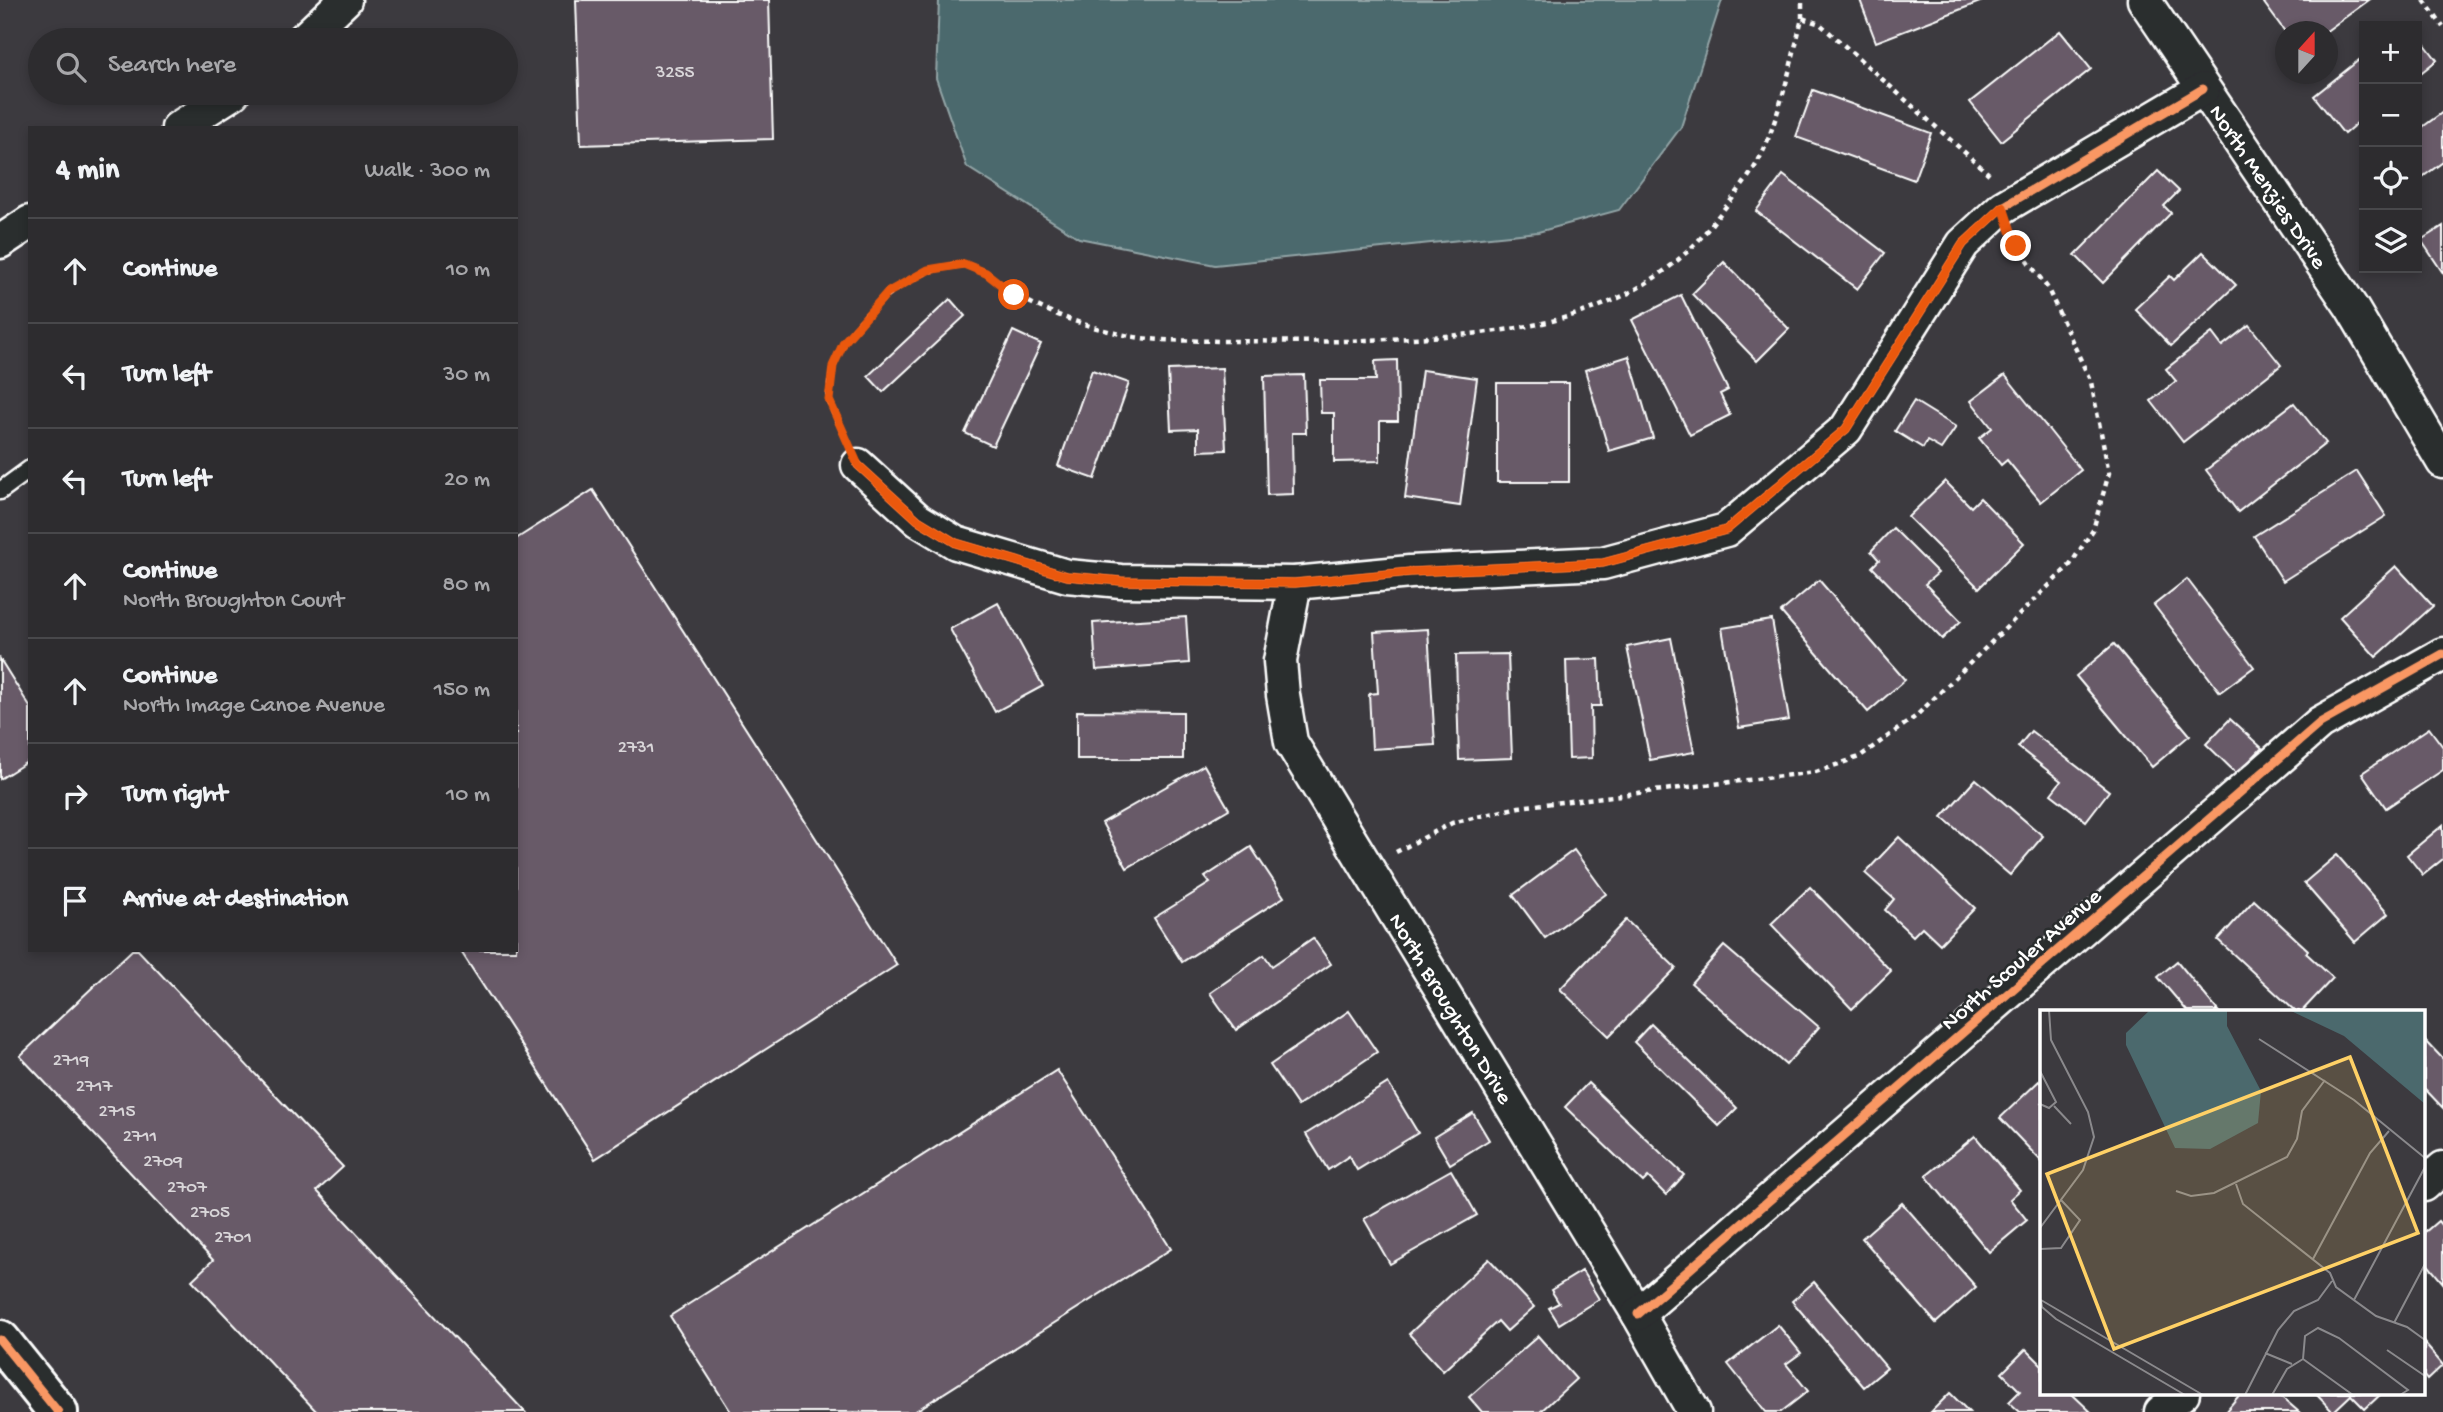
<!DOCTYPE html>
<meta charset="utf-8">
<style>
:root{--surface:#2d2c2f;--page:#39383b;--text:#f1f3f6;--muted:#a7a7aa;--line:#48484b}
body{margin:0;font-family:"Gochi Hand",sans-serif;background:var(--page);color:var(--text)}
.controls{position:absolute;right:21px;top:21px;display:grid;overflow:hidden;border-radius:0px;box-shadow:0 4px 10px #0003}
.controls button{width:63px;height:63px;display:grid;place-items:center;padding:0;border:0;border-bottom:2px solid var(--line);background:var(--surface);color:var(--text);font:35px sans-serif}
.compass{position:absolute;left:2275px;top:21px;width:63px;height:63px;border-radius:50%;background:var(--surface);box-shadow:0 4px 10px #0003;rotate:21deg}
.stop{position:absolute;width:21px;height:21px;margin:-16px;border:5px solid #ea580c;border-radius:50%;background:#fff}
.stop.end{background:#ea580c;border-color:#fff;box-shadow:0 2px 7px #0008}
.list{margin:0;padding:0;list-style:none}
h2{display:flex;justify-content:space-between;align-items:center;height:91px;margin:0;padding:0 28px;font-size:30px}
h2 small{font-size:23px;font-weight:400;color:var(--muted)}
.list li{display:grid;grid-template-columns:46px 1fr auto;gap:21px;align-items:center;box-sizing:border-box;height:105px;padding:0 28px;border-top:2px solid var(--line)}
.list b{display:block;font-size:26px;white-space:nowrap}
.list p{margin:0;font-size:23px;white-space:nowrap;color:var(--muted)}
.list em{font-size:23px;font-style:normal;color:var(--muted)}
.icon{flex:none;width:38px;height:38px;fill:none;stroke:currentColor;stroke-width:2;stroke-linecap:round;stroke-linejoin:round}
.map{position:relative;flex:none;width:2443px;height:1412px;overflow:hidden}
.search{position:absolute;background:var(--surface);box-shadow:0 4px 10px #0003;left:28px;top:28px;width:490px;height:77px;display:flex;align-items:center;gap:18px;box-sizing:border-box;padding:0 24px;border-radius:38px;color:var(--muted);font-size:26px}
.panel{position:absolute;background:var(--surface);box-shadow:0 4px 10px #0003;left:28px;top:126px;width:490px;height:826px;border-radius:0px}
.map>svg:first-child{display:block}
.water{fill:#4b696d;stroke:#93a5a7;stroke-width:2}
.building{fill:#675a68;stroke:#fff;stroke-width:2}
.lines{fill:none;stroke-linecap:round;stroke-linejoin:round}
.service-casing{stroke:#fff;stroke-width:21}
.minor-casing{stroke:#fff;stroke-width:37}
.tertiary-casing{stroke:#fff;stroke-width:44}
.path{stroke:#fff;stroke-width:4.5;stroke-dasharray:5 5;stroke-linecap:butt}
.service{stroke:#2a2d2e;stroke-width:16}
.minor{stroke:#2a2d2e;stroke-width:32}
.tertiary{stroke:#2a2d2e;stroke-width:38}
.cycleway-casing{stroke:#2a2d2e;stroke-width:13}
.cycleway{stroke:#f99763;stroke-width:9}
.route{stroke:#ea580c;stroke-width:9}
.labels{text-anchor:middle;stroke-width:5;stroke-linejoin:round;paint-order:stroke}
.number-label{font-size:19px;fill:#d9d6d9}
.street-label{font-size:23px;fill:#fff;stroke:#2a2d2e}
.inset-road{fill:none;stroke:#8a898c;stroke-width:2}
.view{fill:#ffd166;fill-opacity:0.15;stroke:#ffd166;stroke-width:3.5}
.inset-edge{fill:none;stroke:#fff;stroke-width:3.5}
</style>
<div class="map">
<svg width="2443" height="1412" viewBox="0 0 2443 1412">
<rect width="100%" height="100%" fill="#3c3a3f"/>
<filter id="ink" filterUnits="userSpaceOnUse"><feTurbulence type="fractalNoise" baseFrequency=".0143" numOctaves="2"/><feDisplacementMap in="SourceGraphic" scale="14" xChannelSelector="R" yChannelSelector="G"/><feConvolveMatrix kernelMatrix="1 2 1 2 8 2 1 2 1" color-interpolation-filters="sRGB"/></filter>
<g filter="url(#ink)">
<!-- water -->
<path class="water" d="M939 0H1722L1681 127 1619 210 1538 232 1215 265 1079 238 967 167 936 78Z"/>
<!-- building -->
<g class="building">
<path d="M576 0H769L773 139 581 145Z"/>
<path d="M1860 0H1985L1876 42Z"/>
<path d="M2268 0H2369L2325 32 2286 33 2264 3Z"/>
<path d="M2060 31 2091 69 2001 141 1970 102Z"/>
<path d="M2417 34 2437 60 2417 76Z"/>
<path d="M2364 56V117L2344 134 2314 96Z"/>
<path d="M1813 90 1931 133 1914 180 1796 137Z"/>
<path d="M2443 112V162L2417 181V131Z"/>
<path d="M2158 171 2179 191 2164 206 2171 213 2103 283 2075 255Z"/>
<path d="M1783 175 1885 253 1857 289 1756 211Z"/>
<path d="M2443 226V273L2421 240Z"/>
<path d="M2203 252 2236 285 2171 346 2135 309 2170 276 2174 280Z"/>
<path d="M1724 262 1789 329 1757 361 1692 294Z"/>
<path d="M1681 295 1728 390 1720 394 1730 415 1690 435 1632 320Z"/>
<path d="M950 299 965 316 883 392 868 376Z"/>
<path d="M2249 325 2281 365 2183 442 2151 401 2176 381 2166 369 2212 333 2222 346Z"/>
<path d="M1013 331 1041 344 993 446 965 433Z"/>
<path d="M1629 356 1653 438 1609 451 1585 370Z"/>
<path d="M1397 360 1398 421H1380V461L1334 462V413H1321L1320 380H1376L1375 361Z"/>
<path d="M1222 368 1226 450 1198 451V429L1171 430 1168 370Z"/>
<path d="M1092 370 1129 383 1095 479 1058 466Z"/>
<path d="M1422 370 1477 378 1460 506 1405 498Z"/>
<path d="M1304 375 1306 433H1292L1293 494 1267 495 1264 376Z"/>
<path d="M2005 375 2081 470 2041 502 2007 460 2001 465 1979 438 1992 428 1971 401Z"/>
<rect x="1497" y="383" width="72" height="99"/>
<path d="M1914 401 1956 427 1941 449 1927 441 1923 448 1895 431Z"/>
<path d="M2294 403 2326 443 2238 512 2206 470Z"/>
<path d="M2357 471 2386 516 2283 581 2254 536Z"/>
<path d="M1945 481 1971 507 1980 498 2024 543 1979 588 1908 517Z"/>
<path d="M593 490 897 965 595 1159 460 950H516V539Z"/>
<path d="M1893 528 1938 573 1925 584 1961 621 1942 639 1872 567 1879 560 1871 551Z"/>
<path d="M2396 566 2433 606 2376 657 2340 617Z"/>
<path d="M2187 579 2254 667 2220 692 2154 605Z"/>
<path d="M1819 580 1905 680 1868 712 1781 612Z"/>
<path d="M998 603 1043 686 995 712 950 629Z"/>
<path d="M1186 617 1189 663 1096 670 1093 623Z"/>
<path d="M1772 620 1789 720 1739 728 1722 628Z"/>
<path d="M1428 629 1435 745 1372 749 1369 694 1378 693 1374 632Z"/>
<path d="M1671 638 1694 752 1650 760 1627 647Z"/>
<path d="M2114 644 2190 735 2152 767 2076 676Z"/>
<path d="M1508 654 1512 758 1459 760 1456 655Z"/>
<path d="M0 659 30 707V760L0 779Z"/>
<path d="M1599 659 1601 706H1591L1592 758 1569 759 1566 660Z"/>
<path d="M1077 711 1183 712V759H1077Z"/>
<path d="M2230 719 2262 748 2237 774 2206 744Z"/>
<path d="M2429 728 2443 747V770L2386 808 2362 773Z"/>
<path d="M2031 731 2109 791 2086 821 2051 794 2061 781 2018 747Z"/>
<path d="M1204 765 1229 809 1127 868 1102 823Z"/>
<path d="M1976 779 2043 836 2010 875 1942 817Z"/>
<path d="M2443 825V859L2423 875 2407 855Z"/>
<path d="M1899 837 1975 908 1940 944 1922 927 1913 936 1885 910 1894 899 1865 873Z"/>
<path d="M1251 847 1284 897 1182 962 1154 918 1210 883 1205 877Z"/>
<path d="M1574 850 1606 894 1545 938 1513 895Z"/>
<path d="M2337 855 2388 914 2355 942 2304 883Z"/>
<path d="M1810 887 1891 971 1852 1009 1771 924Z"/>
<path d="M2254 900 2308 950 2306 953 2333 978 2302 1011H2295L2218 940Z"/>
<path d="M1626 920 1676 968 1609 1036 1560 989Z"/>
<path d="M1313 938 1331 964 1236 1030 1210 993 1264 955 1272 966Z"/>
<path d="M1724 946 1819 1027 1786 1065 1691 983Z"/>
<path d="M132 950H138L343 1167 317 1191 525 1412H317L192 1280 213 1260 20 1056Z"/>
<path d="M2177 961 2218 1011H2187L2158 977Z"/>
<path d="M1349 1011 1377 1052 1298 1106 1270 1065Z"/>
<path d="M1651 1024 1737 1108 1719 1126 1634 1042Z"/>
<path d="M2424 1039 2443 1059V1108L2424 1088Z"/>
<path d="M1057 1070 1171 1249 914 1412H731L670 1316Z"/>
<path d="M2039 1081 2042 1085V1162L2000 1118Z"/>
<path d="M1388 1083 1418 1133 1357 1170 1349 1156 1328 1170 1306 1134Z"/>
<path d="M1588 1083 1684 1175 1666 1195 1648 1177 1643 1182 1565 1107Z"/>
<path d="M1473 1113 1489 1140 1450 1164 1434 1137Z"/>
<path d="M1975 1136 2020 1190 2010 1199 2027 1220 1989 1252 1926 1176Z"/>
<path d="M1451 1170 1477 1215 1390 1264 1364 1219Z"/>
<path d="M1902 1203 1976 1287 1936 1323 1862 1238Z"/>
<path d="M2438 1221 2443 1227V1283L2424 1260V1233Z"/>
<path d="M1489 1259 1534 1307 1507 1331 1498 1321 1443 1371 1409 1334Z"/>
<path d="M1582 1271 1599 1299 1559 1324 1549 1308 1559 1303 1551 1290Z"/>
<path d="M1814 1282 1887 1368 1864 1387 1792 1301Z"/>
<path d="M1778 1325 1801 1353 1786 1364 1808 1391 1781 1412H1766L1728 1364Z"/>
<path d="M1538 1336 1576 1379 1540 1412H1482L1469 1397Z"/>
<path d="M2424 1343 2443 1365 2427 1380 2424 1376Z"/>
<path d="M2026 1349 2042 1365V1393H2071L2091 1412H2020L2009 1402 2020 1391 2002 1373Z"/>
<path d="M1950 1393 1969 1412H1931Z"/>
<path d="M2241 1393H2277L2299 1412H2225Z"/>
<path d="M2315 1393H2382L2365 1409 2351 1395 2333 1412Z"/>
</g>
<g class="lines">
<defs>
<path id="service" d="M0 491 30 469"/>
<g id="minor">
<path id="s1" d="M2144 0 2352 308 2443 462"/>
<path d="M303 40 345 0"/>
<path d="M178 128 233 93"/>
<path d="M0 242 30 222"/>
<path d="M858 465 918 520 956 543 1067 576 1121 581 1295 583 1410 572 1603 563 1726 530 1846 429 1963 244 2003 207 2203 89"/>
<path id="s2" d="M1295 583 1280 661 1283 695 1291 742 1638 1314 1694 1412"/>
<path d="M2424 1185 2443 1168"/>
<path d="M1638 1314 2320 723 2443 654"/>
<path d="M2161 1412 2183 1393"/>
</g>
<path id="tertiary" d="M0 1340 58 1412"/>
</defs>
<!-- service casing -->
<use href="#service" class="service-casing"/>
<!-- minor casing -->
<use href="#minor" class="minor-casing"/>
<!-- tertiary casing -->
<use href="#tertiary" class="tertiary-casing"/>
<!-- path -->
<g class="path">
<path d="M2424 0 2443 27"/>
<path d="M1802 18V0"/>
<path d="M844 433C839 423 830 409 829 398 825 338 903 266 961 265 983 264 998 285 1016 295 1051 315 1091 328 1130 336 1158 342 1190 340 1219 341 1268 341 1317 343 1366 340 1479 335 1603 333 1690 249 1699 241 1707 230 1715 220 1733 198 1754 173 1765 147 1782 105 1792 61 1802 18L1820 24 1989 174"/>
<path d="M1396 852 1452 823 1519 807 1816 772 1859 757 1915 717 2070 565 2093 530 2109 473 2091 382 2047 287 2015 244"/>
</g>
<!-- service -->
<use href="#service" class="service"/>
<!-- minor -->
<use href="#minor" class="minor"/>
<!-- tertiary -->
<use href="#tertiary" class="tertiary"/>
<defs>
<g id="cycleway">
<path d="M858 465 918 520 956 543 1067 576 1121 581 1295 583 1410 572 1603 563 1726 530 1846 429 1963 244 2003 207 2203 89"/>
<path d="M1638 1314 2320 723 2443 654"/>
<path d="M0 1340 58 1412"/>
</g>
</defs>
<!-- cycleway casing -->
<use href="#cycleway" class="cycleway-casing"/>
<!-- cycleway -->
<use href="#cycleway" class="cycleway"/>
</g>
</g>
<g class="lines" filter="url(#ink)">
<!-- route -->
<path class="route" d="M1014 295 986 273 964 264 928 270 887 293 844 342 833 366 829 400 858 465 918 520 956 543 1067 576 1121 581 1295 583 1410 572 1603 563 1726 530 1846 429 1963 244 2003 207 2016 246"/>
</g>
<g class="labels">
<!-- number labels -->
<g class="number-label">
<text x="675" y="77">3255</text>
<text x="636" y="752">2731</text>
<text x="71" y="1065">2719</text>
<text x="94" y="1091">2717</text>
<text x="117" y="1116">2715</text>
<text x="140" y="1141">2711</text>
<text x="163" y="1166">2709</text>
<text x="187" y="1192">2707</text>
<text x="210" y="1217">2705</text>
<text x="233" y="1242">2701</text>
</g>
<!-- street labels -->
<g class="street-label">
<text dy="8" stroke="none"><textPath href="#s1" startOffset="224">North Menzies Drive</textPath></text>
<text transform="translate(2020 958) rotate(-41)" y="8">North Scouler Avenue</text>
<text dy="8" stroke="none"><textPath href="#s2" startOffset="472">North Broughton Drive</textPath></text>
</g>
</g>
<!-- overview -->
<g transform="translate(2040 1010)">
<rect width="385" height="385" fill="#3c3a3f"/>
<path d="M110 0H187V16L221 81 218 113 170 139 135 138 86 35V23ZM249 0H385V94L304 26Z" fill="#4b696d"/>
<path class="inset-road" d="M219 29 314 90 385 148M0 61 16 92 9 98 0 94M14 96 31 114M196 174 203 194 290 263 296 277 336 306 367 317 385 330M136 181 151 186 174 183 247 147 257 129 262 101 285 70M0 218 43 160 54 127 48 102 11 30 9 0M0 239 21 238 40 210 21 190M273 249 330 143 349 121M1 290 163 385M1 290 2 297 16 309 145 385M314 290 385 157M354 313 385 254M347 340 385 366M225 343 252 354M263 349 313 385M205 385 238 320 254 301 278 290 292 271M232 385 247 359 263 349 265 326 278 318 299 328 368 380 360 385"/>
<path class="view" d="M310 47 378 223 74 339 7 164Z"/>
<rect width="385" height="385" class="inset-edge"/>
</g>
</svg>
<div class="controls">
<button>+</button>
<button>−</button>
<button><svg class="icon" aria-label="locate" viewBox="0 0 24 24"><circle cx="12" cy="12" r="6"/><path d="M12 2v4M12 18v4M2 12h4M18 12h4"/></svg></button>
<button><svg class="icon" aria-label="layers" viewBox="0 0 24 24"><path d="M12 4l9 5-9 5-9-5zM3 14l9 5 9-5"/></svg></button>
</div>
<svg class="compass" viewBox="-18 -18 36 36"><path d="M0-13l5 13h-10z" fill="#e53935"/><path d="M0 13l5-13h-10z" fill="#a7a7aa"/></svg>
<div class="stop" style="left:1014px;top:295px"></div>
<div class="stop end" style="left:2016px;top:246px"></div>
<div class="search"><svg class="icon" aria-label="search" viewBox="0 0 24 24"><circle cx="10" cy="10" r="6"/><path d="M15 15l6 6"/></svg>Search here</div>
<section class="panel">
<h2>4 min<small>Walk · 300 m</small></h2>
<ul class="list">
<li><svg class="icon" aria-label="ahead" viewBox="0 0 24 24"><path d="M12 20V5M6 11l6-6 6 6"/></svg><div><b>Continue</b></div><em>10 m</em></li>
<li><svg class="icon" aria-label="left" viewBox="0 0 24 24"><path d="M17 20v-9H6M10 6l-5 5 5 5"/></svg><div><b>Turn left</b></div><em>30 m</em></li>
<li><svg class="icon" aria-label="left" viewBox="0 0 24 24"><path d="M17 20v-9H6M10 6l-5 5 5 5"/></svg><div><b>Turn left</b></div><em>20 m</em></li>
<li><svg class="icon" aria-label="ahead" viewBox="0 0 24 24"><path d="M12 20V5M6 11l6-6 6 6"/></svg><div><b>Continue</b><p>North Broughton Court</p></div><em>80 m</em></li>
<li><svg class="icon" aria-label="ahead" viewBox="0 0 24 24"><path d="M12 20V5M6 11l6-6 6 6"/></svg><div><b>Continue</b><p>North Image Canoe Avenue</p></div><em>150 m</em></li>
<li><svg class="icon" aria-label="right" viewBox="0 0 24 24"><path d="M7 20v-9h11M14 6l5 5-5 5"/></svg><div><b>Turn right</b></div><em>10 m</em></li>
<li><svg class="icon" aria-label="arrive" viewBox="0 0 24 24"><path d="M6 21V4h12l-3 4 3 4H6"/></svg><div><b>Arrive at destination</b></div></li>
</ul>
</section>
</div>
